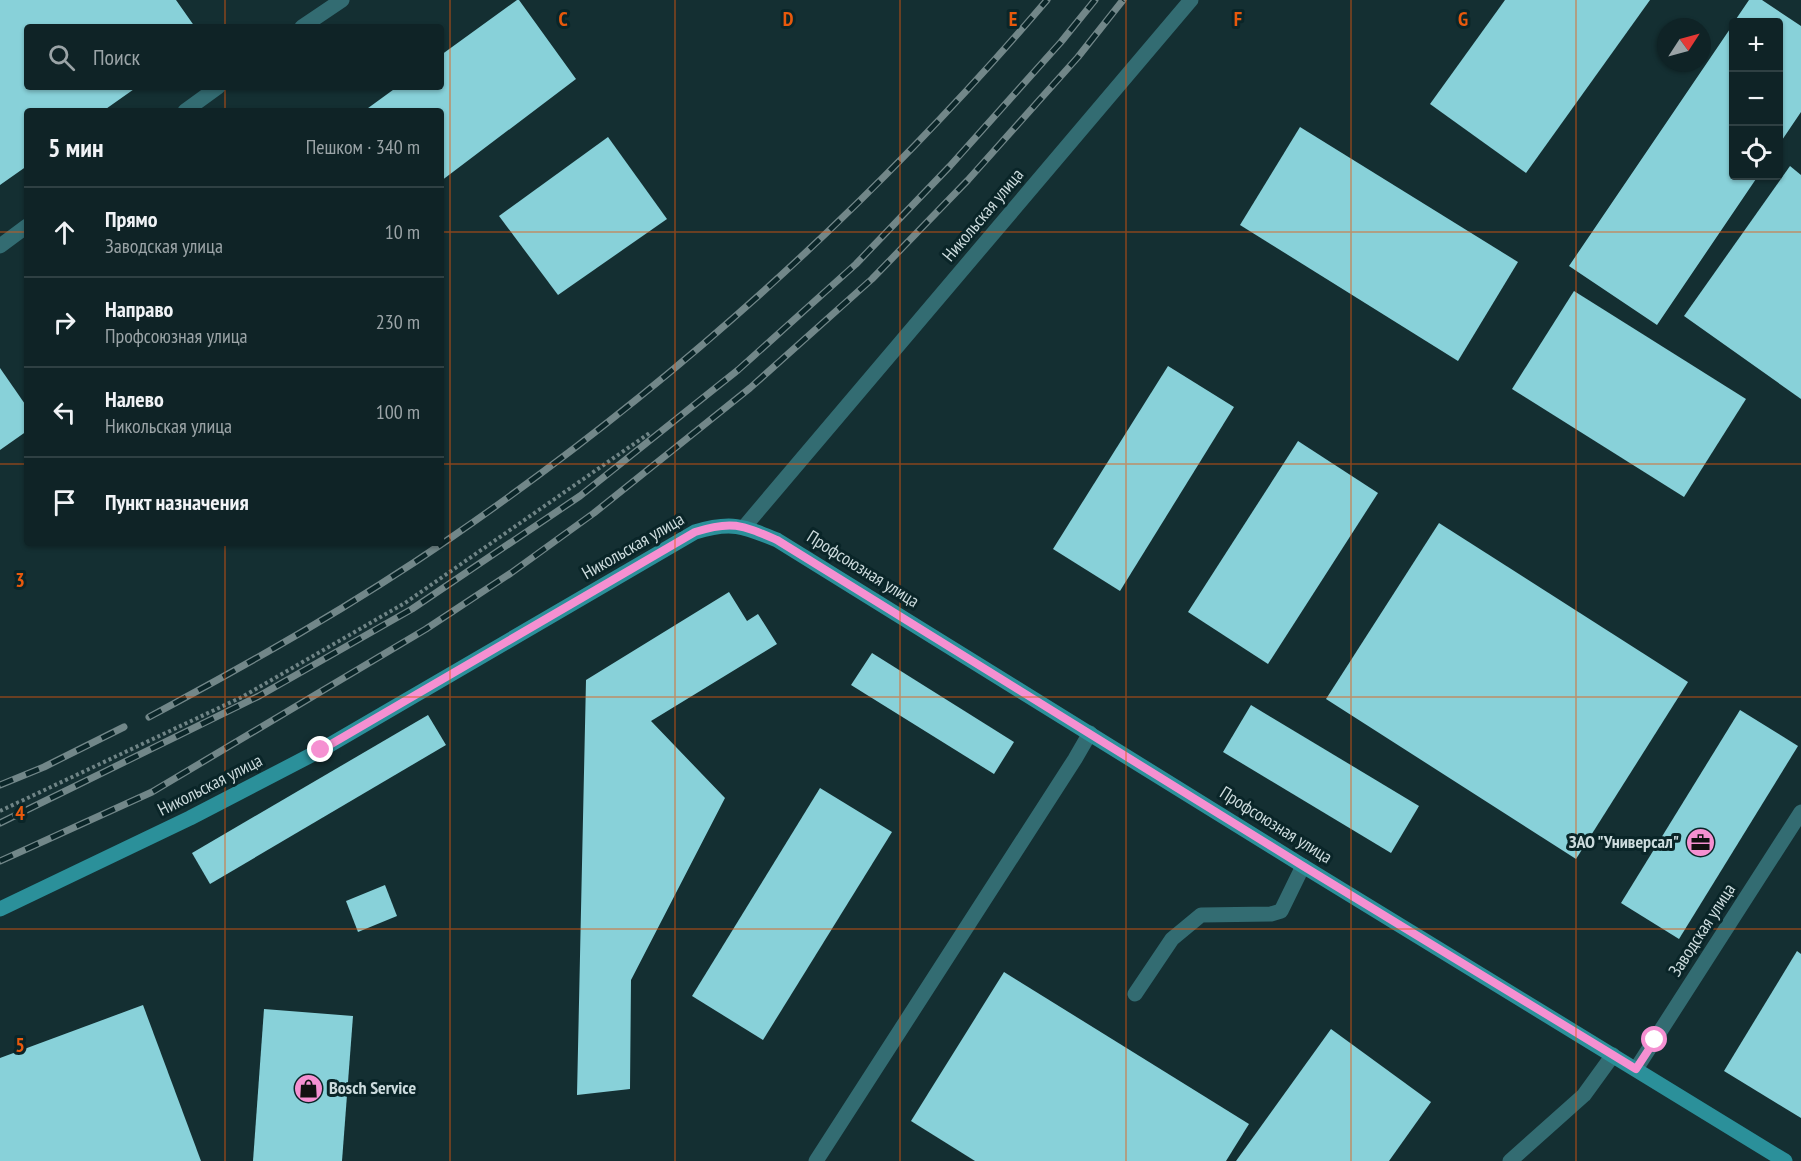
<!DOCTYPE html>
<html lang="ru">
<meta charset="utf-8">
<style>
:root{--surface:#0f2326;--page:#1d2f32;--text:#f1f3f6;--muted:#9ba4a7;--line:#2f4043}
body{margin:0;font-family:"PT Sans Narrow",sans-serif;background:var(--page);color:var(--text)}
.controls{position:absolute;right:18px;top:18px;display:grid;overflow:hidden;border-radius:6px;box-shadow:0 2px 4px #0004}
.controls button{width:54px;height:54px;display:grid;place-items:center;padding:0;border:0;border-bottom:2px solid var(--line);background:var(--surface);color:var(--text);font:30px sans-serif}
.compass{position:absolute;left:1657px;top:18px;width:54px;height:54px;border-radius:50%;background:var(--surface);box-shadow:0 2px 4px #0004;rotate:54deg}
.stop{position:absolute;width:18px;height:18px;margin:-14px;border:4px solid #f590d1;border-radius:50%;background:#fff}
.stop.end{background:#f590d1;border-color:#fff;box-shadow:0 2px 6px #0008}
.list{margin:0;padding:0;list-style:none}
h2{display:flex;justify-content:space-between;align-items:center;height:78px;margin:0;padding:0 24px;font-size:26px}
h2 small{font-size:20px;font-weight:400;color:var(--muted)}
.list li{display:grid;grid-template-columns:39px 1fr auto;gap:18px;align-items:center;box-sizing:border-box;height:90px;padding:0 24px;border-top:2px solid var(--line)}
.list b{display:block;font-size:22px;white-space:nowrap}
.list p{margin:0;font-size:20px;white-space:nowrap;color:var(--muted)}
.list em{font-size:20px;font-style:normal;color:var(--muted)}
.icon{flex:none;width:33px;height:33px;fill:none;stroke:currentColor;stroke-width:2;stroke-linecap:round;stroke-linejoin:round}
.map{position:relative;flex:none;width:1801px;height:1161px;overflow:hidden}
.search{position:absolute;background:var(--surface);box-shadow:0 2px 4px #0004;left:24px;top:24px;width:420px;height:66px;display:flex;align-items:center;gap:15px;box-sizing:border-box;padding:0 21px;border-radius:6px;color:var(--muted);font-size:22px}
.panel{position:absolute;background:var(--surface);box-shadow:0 2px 4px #0004;left:24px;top:108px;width:420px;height:438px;border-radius:6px}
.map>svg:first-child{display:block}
.building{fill:#88d1d9}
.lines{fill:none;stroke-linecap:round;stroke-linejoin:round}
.path{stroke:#6f8486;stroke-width:4;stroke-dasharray:3 3;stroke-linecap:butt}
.lane{stroke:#336c72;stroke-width:15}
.street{stroke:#336c72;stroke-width:15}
.secondary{stroke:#2b909a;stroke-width:15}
.rail-casing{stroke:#728789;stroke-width:7}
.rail{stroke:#0a2528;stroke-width:4.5;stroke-dasharray:14;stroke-linecap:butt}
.route{stroke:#f590d1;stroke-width:8}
.grid{fill:none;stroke:#e8590c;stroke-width:1.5;stroke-opacity:0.55}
.labels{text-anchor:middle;stroke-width:6;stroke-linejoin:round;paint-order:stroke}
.street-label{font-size:18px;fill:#ccdbdd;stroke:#0a2528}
.poi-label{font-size:18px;font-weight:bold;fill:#ccdbdd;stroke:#0a2528;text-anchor:end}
.grid-label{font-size:20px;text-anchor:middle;font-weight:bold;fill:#e8590c;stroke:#0a2528;stroke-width:6;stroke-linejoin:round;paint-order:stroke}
</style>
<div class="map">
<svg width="1801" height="1161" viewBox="0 0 1801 1161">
<rect width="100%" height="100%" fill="#142f32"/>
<!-- building -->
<g class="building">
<path d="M0 0H176L195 27H27V87H137L103 111H27V166L0 185Z"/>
<path d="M517 0H519L576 79 441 181V111H364L397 87H441V55Z"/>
<path d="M1505 0H1650L1526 173 1430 104Z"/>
<path d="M1749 0H1762L1801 26V112L1778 146V22H1734Z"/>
<path d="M1734 23V176H1758L1657 325 1569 266Z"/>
<path d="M1300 127 1518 262 1458 361 1240 225Z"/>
<path d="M608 137 667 219 558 295 499 216Z"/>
<path d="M1790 166 1801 175V399L1684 316Z"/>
<path d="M1574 291 1746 399 1684 497 1512 389Z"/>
<path d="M1168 366 1234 407 1120 591 1053 549Z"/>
<path d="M0 368 27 407V431L0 450Z"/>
<path d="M1298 441 1378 493 1268 664 1188 612Z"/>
<path d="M1439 523 1688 682 1576 859 1326 699Z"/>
<path d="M729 592 747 621 758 614 777 644 651 721 725 798 631 980 630 1089 577 1095 586 680Z"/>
<path d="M872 653 1014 742 994 774 851 685Z"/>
<path d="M1251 705 1419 806 1391 853 1223 752Z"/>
<path d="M1740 710 1798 746 1679 939 1621 903Z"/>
<path d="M428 715 446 745 210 884 192 853Z"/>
<path d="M820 788 892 832 763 1040 692 996Z"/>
<path d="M385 885 397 916 358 932 346 901Z"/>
<path d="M1797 951 1801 954V1118L1724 1071Z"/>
<path d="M1004 972 1249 1124 1226 1161H975L911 1121Z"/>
<path d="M143 1005 201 1161H0V1058Z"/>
<path d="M264 1009 353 1016 342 1161H253Z"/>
<path d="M1331 1029 1431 1102 1389 1161H1236Z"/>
</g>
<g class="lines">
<!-- path -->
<path class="path" d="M0 811 242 697 405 603 651 432"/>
<!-- lane -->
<g class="lane">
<path d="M302 27 342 0"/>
<path d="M185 111 218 87"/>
<path d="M0 246 27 226"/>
<path d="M1135 994 1172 939 1201 915 1271 914 1281 911 1303 866"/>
<path d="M816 1161 1075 759 1090 733"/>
<path d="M1510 1161 1584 1095 1613 1055"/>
</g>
<!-- street -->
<g class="street">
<path d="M745 526 1191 0"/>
<path d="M1636 1069 1801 812"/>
</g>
<!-- secondary -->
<path class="secondary" d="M0 909 190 818 321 750 695 532C731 521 743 526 777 540L1303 866 1785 1161"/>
<defs>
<g id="rail">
<path d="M149 717C252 662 353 605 449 539 673 385 871 206 1047 0"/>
<path d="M0 785 44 767 124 727"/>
<path d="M0 823 259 696 412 609 580 496 738 370 856 264 950 166 1061 42 1095 0"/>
<path d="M0 861 152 792 426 629 511 573 594 513 750 388 872 279 968 180 1078 57 1123 0"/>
</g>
</defs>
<!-- rail casing -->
<use href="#rail" class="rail-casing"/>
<!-- rail -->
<use href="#rail" class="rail"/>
</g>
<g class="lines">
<!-- route -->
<path class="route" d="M321 750 695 532C732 520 742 525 777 540L1303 866 1636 1069 1655 1040"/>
</g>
<!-- grid -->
<path class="grid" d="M225 0V27M450 0V1161M675 0V1161M900 0V1161M1126 0V1161M1351 0V1161M1576 0V1161M225 87V111M0 232H27M441 232H1801M0 464H27M441 464H1801M225 543V1161M0 697H1801M0 929H1801"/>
<!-- icons -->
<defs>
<symbol id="office-disc" viewBox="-11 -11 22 22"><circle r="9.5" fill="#f590d1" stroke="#0a2528"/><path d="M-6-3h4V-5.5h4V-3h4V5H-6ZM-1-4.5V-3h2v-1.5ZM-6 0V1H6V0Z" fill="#111"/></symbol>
<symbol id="shop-disc" viewBox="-11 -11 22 22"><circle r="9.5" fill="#f590d1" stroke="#0a2528"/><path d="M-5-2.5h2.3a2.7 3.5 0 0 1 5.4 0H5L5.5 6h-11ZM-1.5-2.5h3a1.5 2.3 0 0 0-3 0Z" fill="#111"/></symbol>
</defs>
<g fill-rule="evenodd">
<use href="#office-disc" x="1684" y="826" width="33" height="33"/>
<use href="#shop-disc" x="292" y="1072" width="33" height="33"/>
</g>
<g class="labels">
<!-- street labels -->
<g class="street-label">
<text transform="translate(983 215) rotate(-50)" y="6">Никольская улица</text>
<text transform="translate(633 546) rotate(-30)" y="6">Никольская улица</text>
<text transform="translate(863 569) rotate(32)" y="6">Профсоюзная улица</text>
<text transform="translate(210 785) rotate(-27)" y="6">Никольская улица</text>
<text transform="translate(1276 825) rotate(32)" y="6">Профсоюзная улица</text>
<text transform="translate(1702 930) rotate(-57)" y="6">Заводская улица</text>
</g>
<!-- poi labels -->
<g class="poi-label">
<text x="1679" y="848">ЗАО "Универсал"</text>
<text x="329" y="1094" text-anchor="start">Bosch Service</text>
</g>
</g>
<g class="grid-label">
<text x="563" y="26">C</text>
<text x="788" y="26">D</text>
<text x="1013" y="26">E</text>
<text x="1238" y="26">F</text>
<text x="1463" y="26">G</text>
<text x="20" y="587">3</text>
<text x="20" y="820">4</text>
<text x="20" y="1052">5</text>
</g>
</svg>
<div class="controls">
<button>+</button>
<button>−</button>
<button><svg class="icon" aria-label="locate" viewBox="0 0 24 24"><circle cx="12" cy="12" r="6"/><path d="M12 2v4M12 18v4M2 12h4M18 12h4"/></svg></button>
</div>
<svg class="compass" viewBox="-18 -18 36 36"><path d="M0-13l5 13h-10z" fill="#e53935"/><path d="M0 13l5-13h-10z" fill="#9ba4a7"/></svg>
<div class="stop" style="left:1655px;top:1040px"></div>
<div class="stop end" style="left:321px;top:750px"></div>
<div class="search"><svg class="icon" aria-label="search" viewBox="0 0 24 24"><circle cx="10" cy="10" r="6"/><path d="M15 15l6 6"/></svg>Поиск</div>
<section class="panel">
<h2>5 мин<small>Пешком · 340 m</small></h2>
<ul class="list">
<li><svg class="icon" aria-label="ahead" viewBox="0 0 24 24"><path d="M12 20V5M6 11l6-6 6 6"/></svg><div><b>Прямо</b><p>Заводская улица</p></div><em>10 m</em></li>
<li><svg class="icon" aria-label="right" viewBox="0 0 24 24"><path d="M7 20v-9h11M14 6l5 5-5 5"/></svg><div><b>Направо</b><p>Профсоюзная улица</p></div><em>230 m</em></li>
<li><svg class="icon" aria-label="left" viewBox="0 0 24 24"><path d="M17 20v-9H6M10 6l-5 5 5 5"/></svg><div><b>Налево</b><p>Никольская улица</p></div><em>100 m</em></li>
<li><svg class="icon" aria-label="arrive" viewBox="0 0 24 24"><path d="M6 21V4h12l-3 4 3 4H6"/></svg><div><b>Пункт назначения</b></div></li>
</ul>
</section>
</div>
